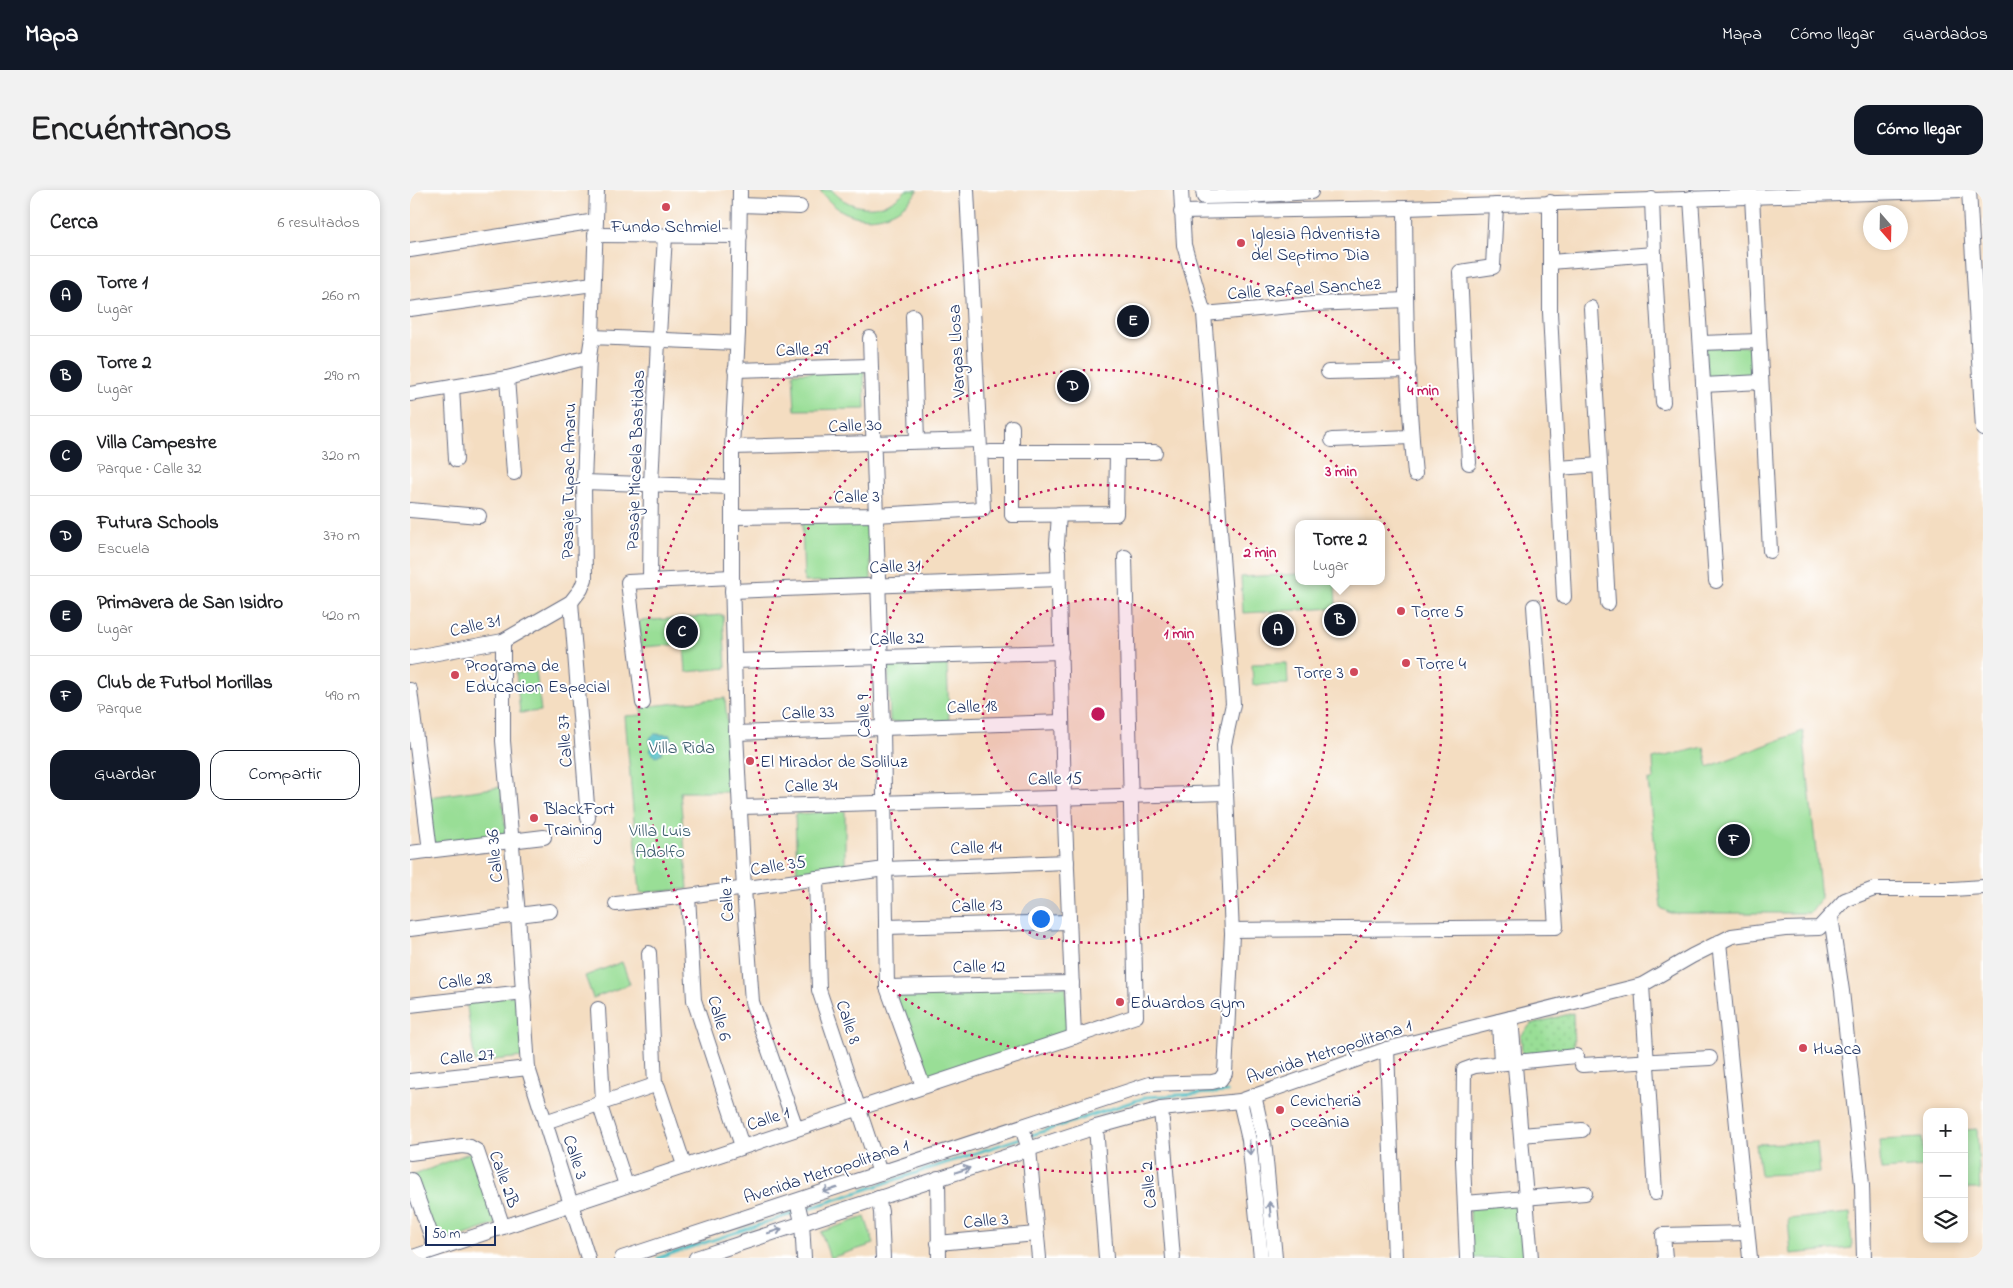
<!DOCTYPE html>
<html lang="es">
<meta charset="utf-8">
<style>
:root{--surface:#fff;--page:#f2f2f2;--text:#202124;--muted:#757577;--line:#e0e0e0;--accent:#111827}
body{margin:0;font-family:"Indie Flower",sans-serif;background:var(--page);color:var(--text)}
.controls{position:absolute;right:15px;bottom:15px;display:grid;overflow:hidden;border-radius:10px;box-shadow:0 2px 8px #0003}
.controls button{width:45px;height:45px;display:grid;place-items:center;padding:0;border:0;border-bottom:1px solid var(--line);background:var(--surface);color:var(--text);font:25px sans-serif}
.compass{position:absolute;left:1453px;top:15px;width:45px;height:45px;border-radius:50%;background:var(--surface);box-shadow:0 2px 8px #0003;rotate:160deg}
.scale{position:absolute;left:15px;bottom:12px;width:71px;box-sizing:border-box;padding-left:5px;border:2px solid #1b2f5e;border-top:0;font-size:14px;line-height:18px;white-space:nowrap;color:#1b2f5e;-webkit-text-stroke:4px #fff;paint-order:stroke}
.you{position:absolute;left:630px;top:728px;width:18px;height:18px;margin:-12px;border:4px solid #fff;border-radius:50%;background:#1a73e8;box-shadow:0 0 0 8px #1a73e833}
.badge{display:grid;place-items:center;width:32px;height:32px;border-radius:50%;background:var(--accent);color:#fff;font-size:16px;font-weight:700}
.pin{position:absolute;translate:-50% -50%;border:2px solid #fff;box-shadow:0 1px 5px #0006}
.popup{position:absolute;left:885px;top:330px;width:90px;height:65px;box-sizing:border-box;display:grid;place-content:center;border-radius:10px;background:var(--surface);filter:drop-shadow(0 1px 4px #0005);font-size:16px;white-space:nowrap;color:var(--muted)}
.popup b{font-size:19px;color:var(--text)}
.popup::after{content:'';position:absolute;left:50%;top:100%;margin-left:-10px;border:10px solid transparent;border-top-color:var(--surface)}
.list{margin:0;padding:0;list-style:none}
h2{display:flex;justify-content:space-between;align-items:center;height:65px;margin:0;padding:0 20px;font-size:21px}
h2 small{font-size:16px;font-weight:400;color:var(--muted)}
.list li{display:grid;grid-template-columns:32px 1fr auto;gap:15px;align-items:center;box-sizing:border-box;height:80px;padding:0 20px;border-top:1px solid var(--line)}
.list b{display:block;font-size:19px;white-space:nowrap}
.list p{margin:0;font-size:16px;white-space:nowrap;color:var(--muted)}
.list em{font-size:16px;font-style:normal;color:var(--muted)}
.actions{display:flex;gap:10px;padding:15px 20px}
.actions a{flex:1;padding:11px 0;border:1px solid var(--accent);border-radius:15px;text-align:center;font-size:18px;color:var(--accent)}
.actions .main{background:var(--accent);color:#fff}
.icon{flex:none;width:28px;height:28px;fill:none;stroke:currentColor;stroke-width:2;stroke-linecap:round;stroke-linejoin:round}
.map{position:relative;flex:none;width:1573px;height:1068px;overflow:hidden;border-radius:15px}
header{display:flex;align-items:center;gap:30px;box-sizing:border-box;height:70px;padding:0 25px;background:var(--accent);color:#fff}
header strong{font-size:24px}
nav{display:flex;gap:28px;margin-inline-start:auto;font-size:18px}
.intro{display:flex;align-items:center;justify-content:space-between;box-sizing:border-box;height:120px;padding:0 30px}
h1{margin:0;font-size:35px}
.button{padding:12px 22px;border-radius:15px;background:var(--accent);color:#fff;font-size:18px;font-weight:700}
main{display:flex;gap:30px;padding:0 30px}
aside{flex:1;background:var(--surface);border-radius:15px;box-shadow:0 2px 8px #0003}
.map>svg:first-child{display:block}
.grass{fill:url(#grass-dots);stroke:#5a867a}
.green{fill:#99de96;stroke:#5a867a}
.water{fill:url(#water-ripples);stroke:#347692}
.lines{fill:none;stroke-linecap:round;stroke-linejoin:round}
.stream{stroke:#4ebdc5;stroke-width:3}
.minor-casing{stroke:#676c81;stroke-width:16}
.minor{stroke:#fff;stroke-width:14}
.oneway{stroke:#8d97ae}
.ring{fill:none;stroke:#c2185b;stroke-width:2.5;stroke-dasharray:2.5 5}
.poi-dot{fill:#d1495b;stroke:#fff;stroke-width:2}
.labels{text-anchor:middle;stroke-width:4;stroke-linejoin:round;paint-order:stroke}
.poi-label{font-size:18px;fill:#1b2f5e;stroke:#fff;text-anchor:start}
.street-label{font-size:18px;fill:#1b2f5e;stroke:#fff}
.park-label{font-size:18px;fill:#3a5b6c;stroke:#fff}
.centre{fill:#c2185b;stroke:#fff;stroke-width:2.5}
.ring-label{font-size:15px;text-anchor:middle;font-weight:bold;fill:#c2185b;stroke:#fff;stroke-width:4;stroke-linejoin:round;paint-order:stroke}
</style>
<header>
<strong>Mapa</strong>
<nav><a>Mapa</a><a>Cómo llegar</a><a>Guardados</a></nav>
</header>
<div class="intro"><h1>Encuéntranos</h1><a class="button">Cómo llegar</a></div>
<main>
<aside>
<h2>Cerca<small>6 resultados</small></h2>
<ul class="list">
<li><span class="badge">A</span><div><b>Torre 1</b><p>Lugar</p></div><em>260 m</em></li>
<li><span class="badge">B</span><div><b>Torre 2</b><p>Lugar</p></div><em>290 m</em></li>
<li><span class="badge">C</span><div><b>Villa Campestre</b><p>Parque · Calle 32</p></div><em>320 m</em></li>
<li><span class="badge">D</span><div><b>Futura Schools</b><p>Escuela</p></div><em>370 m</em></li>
<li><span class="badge">E</span><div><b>Primavera de San Isidro</b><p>Lugar</p></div><em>420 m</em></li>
<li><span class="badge">F</span><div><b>Club de Futbol Morillas</b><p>Parque</p></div><em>490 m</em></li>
</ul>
<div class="actions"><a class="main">Guardar</a><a>Compartir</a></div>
</aside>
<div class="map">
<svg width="1573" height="1068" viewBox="0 0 1573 1068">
<defs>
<pattern id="grass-dots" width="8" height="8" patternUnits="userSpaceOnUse" patternTransform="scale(1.25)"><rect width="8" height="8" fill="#99de96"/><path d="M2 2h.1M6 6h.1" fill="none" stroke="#83bf84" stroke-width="1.8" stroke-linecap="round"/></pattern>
<pattern id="water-ripples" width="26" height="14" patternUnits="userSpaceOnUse" patternTransform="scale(1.25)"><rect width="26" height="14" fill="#4ebdc5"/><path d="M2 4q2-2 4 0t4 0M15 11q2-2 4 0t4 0" fill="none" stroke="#409aa3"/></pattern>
</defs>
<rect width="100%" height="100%" fill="#fff"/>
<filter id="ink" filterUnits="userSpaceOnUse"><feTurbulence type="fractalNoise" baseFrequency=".02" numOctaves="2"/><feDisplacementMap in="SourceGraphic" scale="10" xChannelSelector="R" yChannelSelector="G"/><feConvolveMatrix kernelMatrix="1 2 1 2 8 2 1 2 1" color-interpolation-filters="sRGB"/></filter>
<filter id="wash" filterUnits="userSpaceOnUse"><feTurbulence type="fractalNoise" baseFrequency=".0096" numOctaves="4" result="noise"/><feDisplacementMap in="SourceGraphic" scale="20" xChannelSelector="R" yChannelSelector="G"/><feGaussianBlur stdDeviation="1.12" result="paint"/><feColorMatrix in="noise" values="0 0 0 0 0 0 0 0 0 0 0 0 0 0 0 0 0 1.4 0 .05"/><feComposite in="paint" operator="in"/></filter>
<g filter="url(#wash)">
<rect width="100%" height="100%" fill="#f4ddc1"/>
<!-- grass -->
<path class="grass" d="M1163 823 1164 862 1112 866 1111 846 1121 834Z"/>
<!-- green -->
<g class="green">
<path d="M410 0H422C441 23 476 23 496 0H508C483 37 434 37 410 0Z"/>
<path d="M1346 156 1347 189 1297 191 1295 157Z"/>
<path d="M454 181 455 219 385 220 383 183Z"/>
<path d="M460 331 461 390 394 392 392 332Z"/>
<path d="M889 384V391H925L926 418 833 423 831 387Z"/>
<path d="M313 425 316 478 276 482 274 454 231 457 229 431Z"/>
<path d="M537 472 539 531 480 532 478 474Z"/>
<path d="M877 473 878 494 843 495 842 474Z"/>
<path d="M126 481 131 521 110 523 106 483Z"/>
<path d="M315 508 323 602H270L278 699 230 703 215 526 232 525 231 517Z"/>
<path d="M1393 541 1411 708 1400 723H1260L1251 718 1238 591 1244 589 1243 569 1294 557 1298 577Z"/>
<path d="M91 597 96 645 23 654 19 607Z"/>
<path d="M435 621V678L387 684 385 624Z"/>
<path d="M212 772 220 794 183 808 175 786Z"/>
<path d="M656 797 658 846 513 890 484 803Z"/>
<path d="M108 805 113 867 65 872 56 810Z"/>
<path d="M1567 939 1570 999H1554V940Z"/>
<path d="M1512 948 1515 977 1471 980 1469 950Z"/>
<path d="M1407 952 1410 983 1350 985 1346 954Z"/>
<path d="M64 961 89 1033 27 1055 2 986Z"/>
<path d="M1112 1013 1117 1068H1061L1060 1016Z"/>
<path d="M1440 1023 1442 1058 1381 1064 1378 1029Z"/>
<path d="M455 1027 464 1054 420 1068 411 1042Z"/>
</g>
<!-- water -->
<path class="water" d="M244 544 261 545V553L255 556 252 554 250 555 252 563 245 567 240 561 242 556 239 551 241 547Z"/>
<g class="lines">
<!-- stream -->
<g class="stream">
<path d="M619 946 737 907 817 902"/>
<path d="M394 1020 611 948"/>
<path d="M248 1068 385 1023"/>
</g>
</g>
</g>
<g filter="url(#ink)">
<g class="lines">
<defs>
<g id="minor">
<path d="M330 0 328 143 322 257V387L326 543 334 699 342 812 386 938"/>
<path d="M793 0 794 7 838 6 901 2V0"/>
<path d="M1559 0 1573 239"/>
<path d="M1342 6 1360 361"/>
<path d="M1281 8 1306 391"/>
<path d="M1242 9 1244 64 1253 212"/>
<path d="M1140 12V122L1154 407"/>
<path d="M330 15 390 17"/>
<path d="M995 18C996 107 996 196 1005 284"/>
<path d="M771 22 995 18 1553 0"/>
<path d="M185 45 330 46"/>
<path d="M0 60 186 31"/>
<path d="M1140 72 1244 64"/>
<path d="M1181 118 1198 413"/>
<path d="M0 119 183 94"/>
<path d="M794 124 903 114 996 110"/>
<path d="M503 126 507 251"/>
<path d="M249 145 255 46"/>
<path d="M182 147 187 0"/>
<path d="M460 148 473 538 477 797 513 896"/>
<path d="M1291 153 1349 151"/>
<path d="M325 180 460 176"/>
<path d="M918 182 999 180"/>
<path d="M97 188 104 283"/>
<path d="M1293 195 1351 192"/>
<path d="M42 197 46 270"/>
<path d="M0 204 97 188 179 167 182 147 327 153"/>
<path d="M602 237V325L706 324 707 262"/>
<path d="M922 250 1001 247"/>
<path d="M322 257 569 250"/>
<path d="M580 262H745"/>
<path d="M1059 273 1050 82 1083 77 1086 15"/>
<path d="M1148 278 1190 275"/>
<path d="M174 292 322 297"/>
<path d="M0 320 69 326"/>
<path d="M322 327 465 325 573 319 557 0"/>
<path d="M647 354 649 324"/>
<path d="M648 362 654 607 664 847"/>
<path d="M240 391 241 294 248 151"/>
<path d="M322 401 648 389"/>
<path d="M161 412 178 628"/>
<path d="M93 451V551L108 725 118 878 178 1068"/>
<path d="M0 468 93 451 161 412 171 399 175 389 174 292 179 167"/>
<path d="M324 471 651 462"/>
<path d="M0 500 20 661"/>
<path d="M233 513 218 392 322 387"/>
<path d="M326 543 652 532"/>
<path d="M330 617 816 603"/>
<path d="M0 663 134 647"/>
<path d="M406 688 409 800 470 983"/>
<path d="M278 706 284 810 332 956"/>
<path d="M206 714 278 706 475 679 657 672"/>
<path d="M1421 727 1432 801 1446 932 1452 995 1454 1068"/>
<path d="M476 737 659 732"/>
<path d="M0 739 140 721"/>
<path d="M822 740 1146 737 1124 416"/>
<path d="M1309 752 1340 1068"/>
<path d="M239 763 245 895 248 897 274 975"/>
<path d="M1232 795 1245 1003"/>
<path d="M477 797 662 793"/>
<path d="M0 815 114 802"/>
<path d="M188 819 193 911"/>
<path d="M1101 828 1121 1068"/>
<path d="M1089 831 1091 873"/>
<path d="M977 859 985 1068"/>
<path d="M1172 875 1300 868"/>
<path d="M0 891 118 878"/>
<path d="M844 905 854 950 865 1068"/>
<path d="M830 911 839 950 851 1068"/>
<path d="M189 913 216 995"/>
<path d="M751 919 763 1068"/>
<path d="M135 932 245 895"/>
<path d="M686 937 696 1068"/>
<path d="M612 938 619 959 629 1068"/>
<path d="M1111 945 1172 940"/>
<path d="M0 963 52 956 60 957 67 961 93 1037"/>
<path d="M528 988 529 1068"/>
<path d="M1 990 26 1059"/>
<path d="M468 1008 471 1022 473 1068"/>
<path d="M387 1011 392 1032 394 1068"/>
<path d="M1055 1013 1175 1003"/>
<path d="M528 1053 626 1044"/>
<path d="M0 1068 726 826 715 367"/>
<path d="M212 1068 740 894 802 892 810 890 815 883 822 744 814 555 823 514 794 124 774 55 771 0"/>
<path d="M286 1068 686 937 751 919 830 911 977 859 1232 795 1282 766 1322 746 1375 739 1409 738 1435 710 1464 699H1543L1573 697"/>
<path d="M1057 1068 1053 971 1054 880 1065 876 1166 866"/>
<path d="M1255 1068 1253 1045 1337 1043"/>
</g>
</defs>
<!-- minor casing -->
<use href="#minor" class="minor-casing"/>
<!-- minor -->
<use href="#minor" class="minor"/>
</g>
<!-- one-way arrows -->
<defs><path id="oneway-shaft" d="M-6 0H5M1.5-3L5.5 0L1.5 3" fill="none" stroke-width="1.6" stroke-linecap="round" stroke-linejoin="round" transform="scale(1.25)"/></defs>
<g class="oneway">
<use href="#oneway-shaft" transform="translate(840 958) rotate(84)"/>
<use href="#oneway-shaft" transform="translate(553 980) rotate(-18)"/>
<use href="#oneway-shaft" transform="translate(420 1000) rotate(162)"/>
<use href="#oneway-shaft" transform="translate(860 1019) rotate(-95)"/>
<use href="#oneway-shaft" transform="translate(365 1041) rotate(-18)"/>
</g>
</g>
<!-- distance rings -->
<circle cx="688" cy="524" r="115" fill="#c2185b" fill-opacity=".12"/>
<g class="ring">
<circle cx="688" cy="524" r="115"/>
<circle cx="688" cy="524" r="229"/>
<circle cx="688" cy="524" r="344"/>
<circle cx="688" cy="524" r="459"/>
</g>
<!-- markers -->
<g class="poi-dot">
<circle cx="256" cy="17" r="5"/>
<circle cx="831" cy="53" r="5"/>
<circle cx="991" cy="421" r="5"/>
<circle cx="996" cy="473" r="5"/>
<circle cx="944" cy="482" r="5"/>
<circle cx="45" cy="485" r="5"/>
<circle cx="340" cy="571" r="5"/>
<circle cx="124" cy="628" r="5"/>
<circle cx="710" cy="812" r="5"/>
<circle cx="1393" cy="858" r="5"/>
<circle cx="870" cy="920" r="5"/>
</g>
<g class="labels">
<!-- poi labels -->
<g class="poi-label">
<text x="256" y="42" text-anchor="middle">Fundo Schmiel</text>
<text x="841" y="49">Iglesia Adventista<tspan x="841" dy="21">del Septimo Dia</tspan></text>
<text x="1001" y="427">Torre 5</text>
<text x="1006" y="479">Torre 4</text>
<text x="55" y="481">Programa de<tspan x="55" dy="21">Educacion Especial</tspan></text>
<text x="934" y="488" text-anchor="end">Torre 3</text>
<text x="350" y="577">El Mirador de Soliluz</text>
<text x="134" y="624">BlackFort<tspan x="134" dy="21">Training</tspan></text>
<text x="720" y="818">Eduardos Gym</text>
<text x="1403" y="864">Huaca</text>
<text x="880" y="916">Cevicheria<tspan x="880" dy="21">Oceania</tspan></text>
</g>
<!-- street labels -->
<g class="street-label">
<text transform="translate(894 98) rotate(-4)" y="6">Calle Rafael Sanchez</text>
<text transform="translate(392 159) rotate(-2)" y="6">Calle 29</text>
<text transform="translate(546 161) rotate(-93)" y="6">Vargas Llosa</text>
<text transform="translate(445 235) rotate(-2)" y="6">Calle 30</text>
<text transform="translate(225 270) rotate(-88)" y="6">Pasaje Micaela Bastidas</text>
<text transform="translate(158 291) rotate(-89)" y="6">Pasaje Tupac Amaru</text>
<text transform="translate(447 306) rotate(-1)" y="6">Calle 3</text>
<text transform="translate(485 376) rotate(-2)" y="6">Calle 31</text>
<text transform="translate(65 435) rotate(-13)" y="6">Calle 31</text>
<text transform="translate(487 448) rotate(-2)" y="6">Calle 32</text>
<text transform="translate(562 516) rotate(-2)" y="6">Calle 18</text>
<text transform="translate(398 522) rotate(-2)" y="6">Calle 33</text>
<text transform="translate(453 526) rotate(-92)" y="6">Calle 9</text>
<text transform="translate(154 551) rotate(-94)" y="6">Calle 37</text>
<text transform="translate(645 588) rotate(-1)" y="6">Calle 15</text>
<text transform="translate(401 595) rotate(-2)" y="6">Calle 34</text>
<text transform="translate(566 657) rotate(-2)" y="6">Calle 14</text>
<text transform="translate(84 666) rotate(-95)" y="6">Calle 36</text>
<text transform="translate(368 675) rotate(-9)" y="6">Calle 35</text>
<text transform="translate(316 709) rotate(-93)" y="6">Calle 7</text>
<text transform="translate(567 715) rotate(-2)" y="6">Calle 13</text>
<text transform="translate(569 776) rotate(-1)" y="6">Calle 12</text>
<text transform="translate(55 790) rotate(-7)" y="6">Calle 28</text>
<text transform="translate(310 828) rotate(74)" y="6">Calle 6</text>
<text transform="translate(439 832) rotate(72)" y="6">Calle 8</text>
<text transform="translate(919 861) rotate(-18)" y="6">Avenida Metropolitana 1</text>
<text transform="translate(57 866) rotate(-6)" y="6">Calle 27</text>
<text transform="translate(358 928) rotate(-18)" y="6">Calle 1</text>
<text transform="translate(166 967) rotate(72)" y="6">Calle 3</text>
<text transform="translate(416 981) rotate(-18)" y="6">Avenida Metropolitana 1</text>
<text transform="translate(95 989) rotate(70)" y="6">Calle 2B</text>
<text transform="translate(738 995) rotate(-95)" y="6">Calle 2</text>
<text transform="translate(576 1030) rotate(-5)" y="6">Calle 3</text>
</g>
<!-- park labels -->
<g class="park-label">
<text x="272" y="563">Villa Rida</text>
<text x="250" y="646">Villa Luis<tspan x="250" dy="21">Adolfo</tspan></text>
</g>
</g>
<circle cx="688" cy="524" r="8" class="centre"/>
<g class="ring-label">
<text x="1013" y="205">4 min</text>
<text x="931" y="286">3 min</text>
<text x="850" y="367">2 min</text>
<text x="769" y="448">1 min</text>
</g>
</svg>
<div class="controls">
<button>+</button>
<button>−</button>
<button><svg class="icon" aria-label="layers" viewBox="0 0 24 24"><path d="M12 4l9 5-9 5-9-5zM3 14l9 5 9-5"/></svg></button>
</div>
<svg class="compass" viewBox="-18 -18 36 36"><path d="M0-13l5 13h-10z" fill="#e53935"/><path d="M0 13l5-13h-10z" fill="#757577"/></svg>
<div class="scale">50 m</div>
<div class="you"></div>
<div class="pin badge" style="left:868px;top:440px">A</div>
<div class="pin badge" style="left:930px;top:430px">B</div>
<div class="popup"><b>Torre 2</b>Lugar</div>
<div class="pin badge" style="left:272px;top:442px">C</div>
<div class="pin badge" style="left:663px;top:196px">D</div>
<div class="pin badge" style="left:723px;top:131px">E</div>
<div class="pin badge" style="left:1324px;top:650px">F</div>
</div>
</main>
